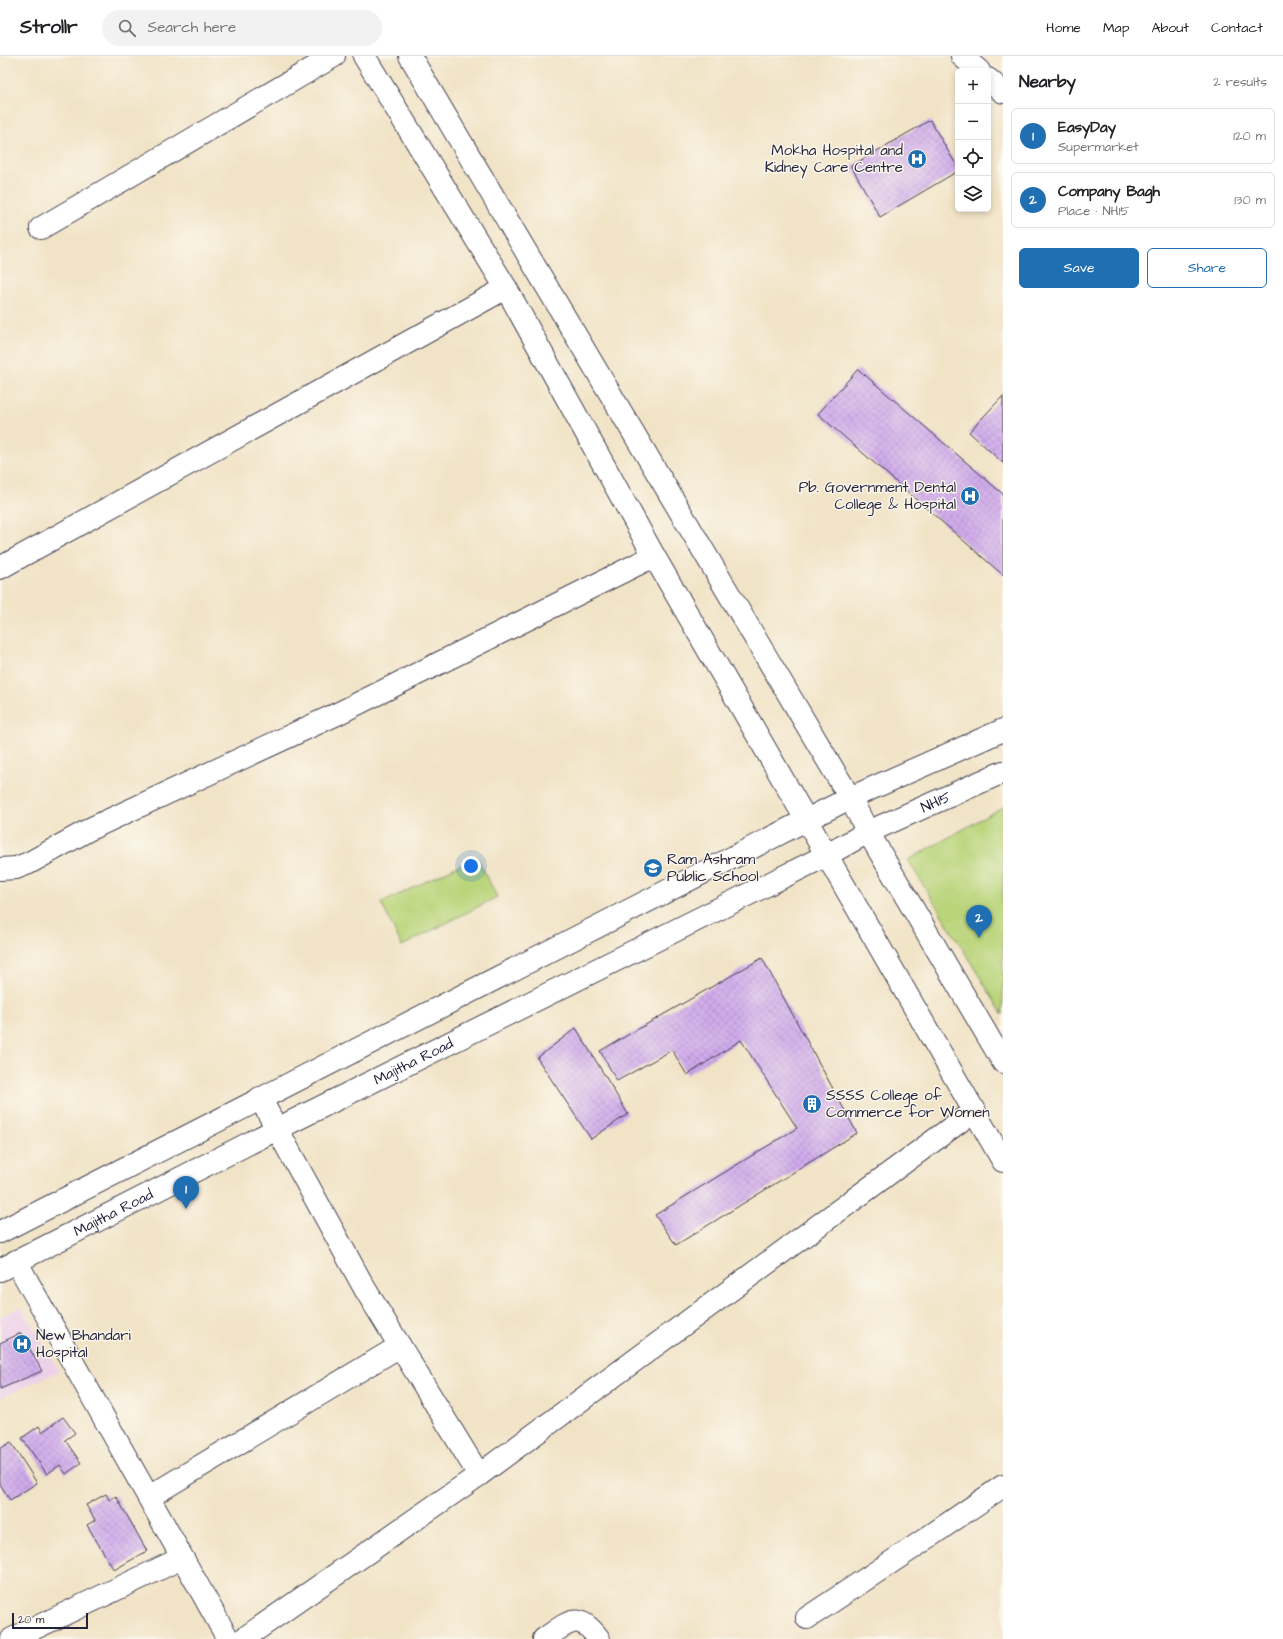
<!DOCTYPE html>
<meta charset="utf-8">
<style>
:root{--surface:#fff;--page:#f2f2f2;--text:#202124;--muted:#757577;--line:#e0e0e0;--accent:#1f6fb2}
body{margin:0;font-family:"Architects Daughter",sans-serif;background:var(--page);color:var(--text)}
.controls{position:absolute;right:12px;top:12px;display:grid;overflow:hidden;border-radius:6px;box-shadow:0 2px 6px #0003}
.controls button{width:36px;height:36px;display:grid;place-items:center;padding:0;border:0;border-bottom:1px solid var(--line);background:var(--surface);color:var(--text);font:20px sans-serif}
.scale{position:absolute;left:12px;bottom:10px;width:76px;box-sizing:border-box;padding-left:4px;border:2px solid #22223b;border-top:0;font-size:11px;line-height:14px;white-space:nowrap;color:#22223b;-webkit-text-stroke:3px #fbf7ec;paint-order:stroke}
.you{position:absolute;left:471px;top:810px;width:14px;height:14px;margin:-10px;border:3px solid #fff;border-radius:50%;background:#1a73e8;box-shadow:0 0 0 6px #1a73e833}
.badge{display:grid;place-items:center;width:26px;height:26px;border-radius:50%;background:var(--accent);color:#fff;font-size:13px;font-weight:700}
.pin{position:absolute;translate:-50% -33px;filter:drop-shadow(0 1px 2px #0008)}
.pin::after{content:'';position:absolute;top:21px;width:14px;height:12px;background:inherit;clip-path:polygon(0 0,100% 0,50% 100%)}
.list{margin:0;padding:0;list-style:none}
h2{display:flex;justify-content:space-between;align-items:center;height:52px;margin:0;padding:0 16px;font-size:17px}
h2 small{font-size:13px;font-weight:400;color:var(--muted)}
.list li{display:grid;grid-template-columns:26px 1fr auto;gap:12px;align-items:center;box-sizing:border-box;height:56px;margin:0 8px 8px;padding:0 8px;border:1px solid var(--line);border-radius:6px}
.list b{display:block;font-size:15px;white-space:nowrap}
.list p{margin:0;font-size:13px;white-space:nowrap;color:var(--muted)}
.list em{font-size:13px;font-style:normal;color:var(--muted)}
.actions{display:flex;gap:8px;padding:12px 16px}
.actions a{flex:1;padding:9px 0;border:1px solid var(--accent);border-radius:6px;text-align:center;font-size:14px;color:var(--accent)}
.actions .main{background:var(--accent);color:#fff}
.icon{flex:none;width:22px;height:22px;fill:none;stroke:currentColor;stroke-width:2;stroke-linecap:round;stroke-linejoin:round}
.map{position:relative;flex:none;width:1003px;height:1583px;overflow:hidden}
header{display:flex;align-items:center;gap:24px;box-sizing:border-box;height:56px;padding:0 20px;background:var(--surface);border-bottom:1px solid var(--line)}
header strong{font-size:19px}
nav{display:flex;gap:22px;margin-inline-start:auto;font-size:14px}
.search{width:280px;height:36px;background:var(--page);display:flex;align-items:center;gap:10px;box-sizing:border-box;padding:0 14px;border-radius:22px;color:var(--muted);font-size:15px}
main{display:flex}
aside{flex:1;background:var(--surface)}
.map>svg:first-child{display:block}
.built{fill:#edd1e9}
.green{fill:#b9d479;stroke:#6e7b5a}
.building{fill:url(#building-cross-hatch)}
.lines{fill:none;stroke-linecap:round;stroke-linejoin:round}
.minor-casing{stroke:#413f50;stroke-width:24}
.secondary-casing{stroke:#413f50;stroke-width:24}
.primary-casing{stroke:#413f50;stroke-width:24}
.minor{stroke:#fff;stroke-width:22}
.secondary{stroke:#fff;stroke-width:22}
.primary{stroke:#fff;stroke-width:22}
.labels{text-anchor:middle;stroke-width:3;stroke-linejoin:round;paint-order:stroke}
.poi-label{font-size:15px;fill:#22223b;stroke:#fbf7ec;text-anchor:start}
.street-label{font-size:15px;fill:#22223b;stroke:#fbf7ec}
</style>
<header>
<strong>Strollr</strong>
<div class="search"><svg class="icon" aria-label="search" viewBox="0 0 24 24"><circle cx="10" cy="10" r="6"/><path d="M15 15l6 6"/></svg>Search here</div>
<nav><a>Home</a><a>Map</a><a>About</a><a>Contact</a></nav>
</header>
<main>
<div class="map">
<svg width="1003" height="1583" viewBox="0 0 1003 1583">
<defs>
<pattern id="building-cross-hatch" width="8" height="8" patternUnits="userSpaceOnUse"><rect width="8" height="8" fill="#d0abeb"/><path d="M0 0l8 8M0 8l8-8" fill="none" stroke="#b293ca"/></pattern>
</defs>
<rect width="100%" height="100%" fill="#fbf7ec"/>
<filter id="ink" filterUnits="userSpaceOnUse"><feTurbulence type="fractalNoise" baseFrequency=".025" numOctaves="2"/><feDisplacementMap in="SourceGraphic" scale="8" xChannelSelector="R" yChannelSelector="G"/><feConvolveMatrix kernelMatrix="1 2 1 2 8 2 1 2 1" color-interpolation-filters="sRGB"/></filter>
<filter id="wash" filterUnits="userSpaceOnUse"><feTurbulence type="fractalNoise" baseFrequency=".012" numOctaves="4" result="noise"/><feDisplacementMap in="SourceGraphic" scale="16" xChannelSelector="R" yChannelSelector="G"/><feGaussianBlur stdDeviation="0.9" result="paint"/><feColorMatrix in="noise" values="0 0 0 0 0 0 0 0 0 0 0 0 0 0 0 0 0 1.4 0 .05"/><feComposite in="paint" operator="in"/></filter>
<g filter="url(#wash)">
<rect width="100%" height="100%" fill="#f1e3c6"/>
<!-- built -->
<path class="built" d="M21 1251 59 1315 0 1342V1261Z"/>
<!-- green -->
<g class="green">
<path d="M1003 751V959L908 804Z"/>
<path d="M477 801 497 841 402 890 381 847Z"/>
</g>
<g id="blocks">
<!-- building -->
<g class="building">
<path d="M930 64 958 112V115L880 161 851 110Z"/>
<path d="M858 313 1003 438V519L818 358Z"/>
<path d="M1003 340V407L969 376Z"/>
<path d="M762 902 857 1077 676 1189 655 1159 797 1072 741 984 687 1019 672 994 617 1025 600 995Z"/>
<path d="M576 972 628 1058 591 1083 537 1002Z"/>
<path d="M21 1277 42 1315 0 1333V1287Z"/>
<path d="M63 1361 75 1377 65 1384 81 1407 66 1418 60 1409 47 1418 22 1382 39 1370 42 1376Z"/>
<path d="M11 1386 37 1427 10 1444 0 1428V1393Z"/>
<path d="M106 1438 109 1444 116 1440 147 1495 114 1514 87 1469 95 1464 86 1449Z"/>
</g>
</g>
</g>
<g filter="url(#ink)">
<use href="#blocks" fill-opacity="0" stroke="#413f50" stroke-width="1"/>
<g class="lines">
<defs>
<g id="minor">
<path d="M41 172 334 0"/>
<path d="M0 512 506 232"/>
<path d="M0 813 16 812 29 807 92 772 337 658 654 500"/>
<path d="M260 1042 365 1233 479 1419"/>
<path d="M16 1205 228 1583"/>
<path d="M149 1441 400 1290"/>
<path d="M807 1562 911 1493 1003 1430"/>
<path d="M12 1583 182 1502"/>
<path d="M243 1583 479 1419 974 1055"/>
<path d="M544 1583C569 1566 578 1554 599 1583"/>
</g>
<g id="secondary">
<path d="M0 1176 806 764"/>
<path id="s1" d="M0 1214 277 1073 827 799"/>
</g>
<g id="primary">
<path d="M364 0 506 232 654 500 1003 1105"/>
<path d="M410 0 850 742 1003 674"/>
<path d="M962 0 979 15"/>
<path d="M988 23 1003 36"/>
<path d="M806 764 850 742 868 776 1003 1006"/>
<path id="s2" d="M827 799 868 776 1003 716"/>
</g>
</defs>
<!-- minor casing -->
<use href="#minor" class="minor-casing"/>
<!-- secondary casing -->
<use href="#secondary" class="secondary-casing"/>
<!-- primary casing -->
<use href="#primary" class="primary-casing"/>
<!-- minor -->
<use href="#minor" class="minor"/>
<!-- secondary -->
<use href="#secondary" class="secondary"/>
<!-- primary -->
<use href="#primary" class="primary"/>
</g>
</g>
<!-- icons -->
<defs>
<symbol id="hospital-disc" viewBox="-11 -11 22 22"><circle r="9.5" fill="#1f6fb2" stroke="#fbf7ec"/><path d="M-5-5h3v3.5h4V-5h3V5h-3V1.5h-4V5h-3Z" fill="#fff"/></symbol>
<symbol id="school-disc" viewBox="-11 -11 22 22"><circle r="9.5" fill="#1f6fb2" stroke="#fbf7ec"/><path d="M0-5L7-2L0 1L-7-2ZM-4 1L0 2.5L4 1V4Q0 6-4 4Z" fill="#fff"/></symbol>
<symbol id="building-disc" viewBox="-11 -11 22 22"><circle r="9.5" fill="#1f6fb2" stroke="#fbf7ec"/><path d="M-4-6H4V6H1V3H-1V6H-4ZM-2.5-4.3h1.7v1.8h-1.7ZM.8-4.3h1.7v1.8H.8ZM-2.5-1h1.7V.8h-1.7ZM.8-1h1.7V.8H.8Z" fill="#fff"/></symbol>
</defs>
<g fill-rule="evenodd">
<use href="#hospital-disc" x="906" y="92" width="22" height="22"/>
<use href="#hospital-disc" x="959" y="429" width="22" height="22"/>
<use href="#school-disc" x="642" y="801" width="22" height="22"/>
<use href="#building-disc" x="801" y="1037" width="22" height="22"/>
<use href="#hospital-disc" x="11" y="1277" width="22" height="22"/>
</g>
<g class="labels">
<!-- poi labels -->
<g class="poi-label">
<text x="903" y="99" text-anchor="end">Mokha Hospital and<tspan x="903" dy="17">Kidney Care Centre</tspan></text>
<text x="956" y="436" text-anchor="end">Pb. Government Dental<tspan x="956" dy="17">College &amp; Hospital</tspan></text>
<text x="667" y="808">Ram Ashram<tspan x="667" dy="17">Public School</tspan></text>
<text x="826" y="1044">SSSS College of<tspan x="826" dy="17">Commerce for Women</tspan></text>
<text x="36" y="1284">New Bhandari<tspan x="36" dy="17">Hospital</tspan></text>
</g>
<!-- street labels -->
<g class="street-label">
<text dy="5" stroke="none"><textPath href="#s2" startOffset="121">NH15</textPath></text>
<text dy="5" stroke="none"><textPath href="#s1" startOffset="463">Majitha Road</textPath></text>
<text dy="5" stroke="none"><textPath href="#s1" startOffset="127">Majitha Road</textPath></text>
</g>
</g>
</svg>
<div class="controls">
<button>+</button>
<button>−</button>
<button><svg class="icon" aria-label="locate" viewBox="0 0 24 24"><circle cx="12" cy="12" r="6"/><path d="M12 2v4M12 18v4M2 12h4M18 12h4"/></svg></button>
<button><svg class="icon" aria-label="layers" viewBox="0 0 24 24"><path d="M12 4l9 5-9 5-9-5zM3 14l9 5 9-5"/></svg></button>
</div>
<div class="scale">20 m</div>
<div class="you"></div>
<div class="pin badge" style="left:186px;top:1153px">1</div>
<div class="pin badge" style="left:979px;top:882px">2</div>
</div>
<aside>
<h2>Nearby<small>2 results</small></h2>
<ul class="list">
<li><span class="badge">1</span><div><b>EasyDay</b><p>Supermarket</p></div><em>120 m</em></li>
<li><span class="badge">2</span><div><b>Company Bagh</b><p>Place · NH15</p></div><em>130 m</em></li>
</ul>
<div class="actions"><a class="main">Save</a><a>Share</a></div>
</aside>
</main>
